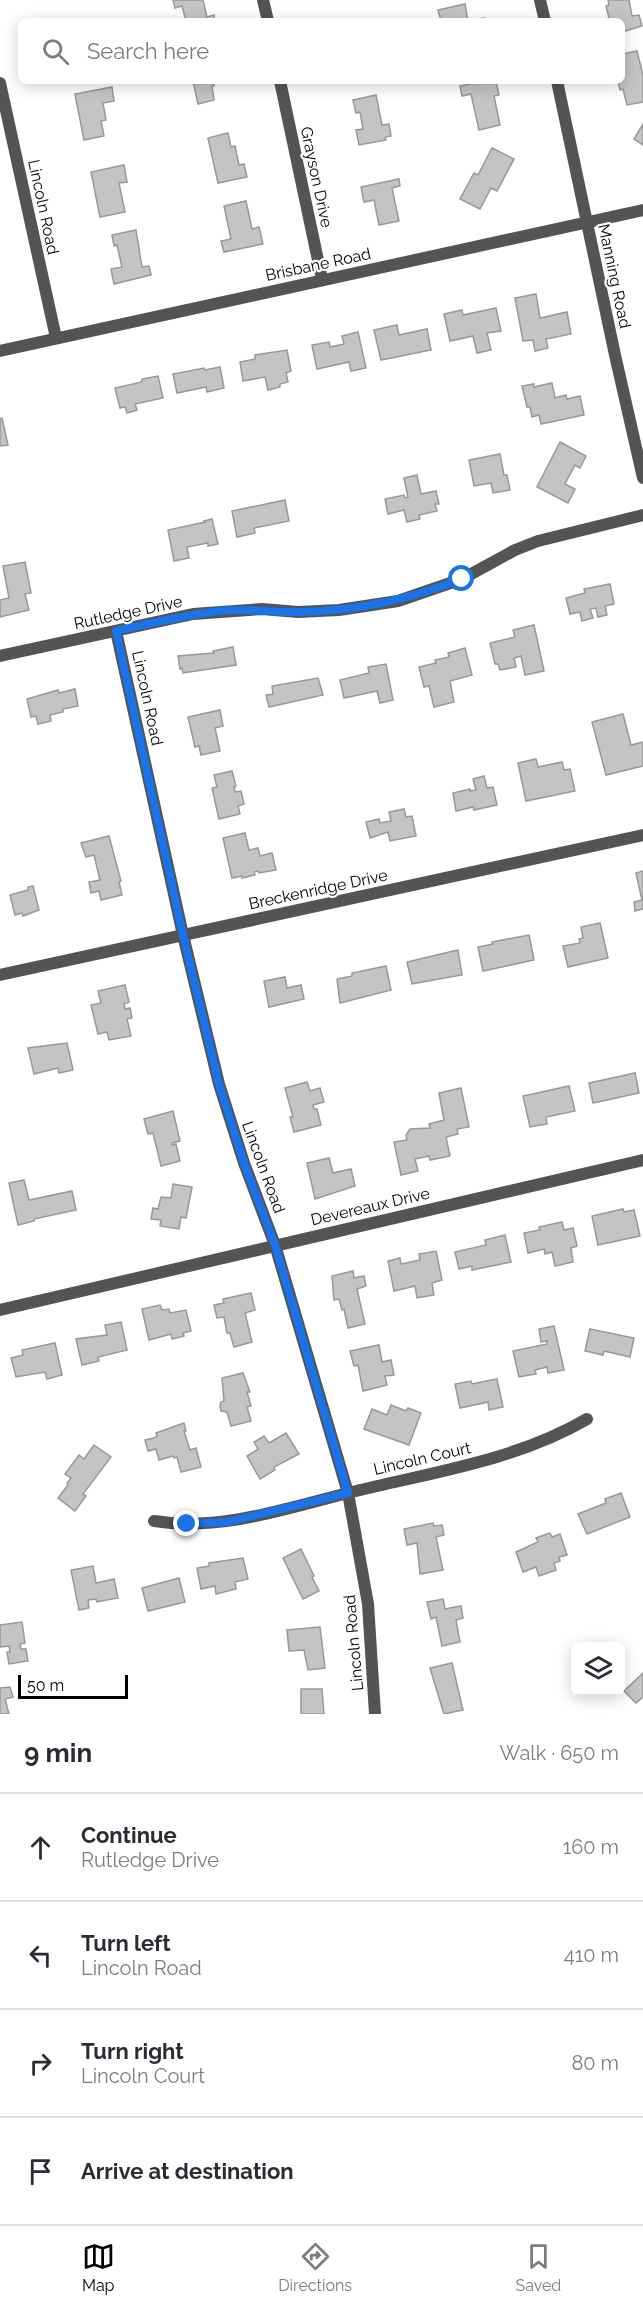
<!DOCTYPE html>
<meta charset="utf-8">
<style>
:root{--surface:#fff;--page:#f7f7f7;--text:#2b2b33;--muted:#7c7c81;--line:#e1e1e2;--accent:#000}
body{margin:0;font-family:Raleway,sans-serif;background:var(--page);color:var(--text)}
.controls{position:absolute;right:18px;bottom:18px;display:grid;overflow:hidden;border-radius:9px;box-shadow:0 3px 15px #0003}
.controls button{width:54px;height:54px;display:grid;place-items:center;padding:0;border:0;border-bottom:2px solid var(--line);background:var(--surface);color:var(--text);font:30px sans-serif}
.scale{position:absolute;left:18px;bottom:15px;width:110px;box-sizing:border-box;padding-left:6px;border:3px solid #000;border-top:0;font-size:16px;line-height:21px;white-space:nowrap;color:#000;-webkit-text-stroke:4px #fff;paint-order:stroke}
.stop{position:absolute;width:18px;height:18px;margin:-14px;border:4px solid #1a73e8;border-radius:50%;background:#fff}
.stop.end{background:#1a73e8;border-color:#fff;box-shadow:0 2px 6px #0008}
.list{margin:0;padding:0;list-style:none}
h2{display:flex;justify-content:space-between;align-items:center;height:78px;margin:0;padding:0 24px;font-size:26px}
h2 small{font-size:20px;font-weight:400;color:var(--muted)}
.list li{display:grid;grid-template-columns:39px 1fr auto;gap:18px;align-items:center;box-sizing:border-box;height:108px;padding:0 24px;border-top:2px solid var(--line)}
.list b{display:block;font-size:22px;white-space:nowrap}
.list p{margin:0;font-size:20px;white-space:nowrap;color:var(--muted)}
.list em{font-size:20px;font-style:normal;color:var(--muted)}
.icon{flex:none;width:33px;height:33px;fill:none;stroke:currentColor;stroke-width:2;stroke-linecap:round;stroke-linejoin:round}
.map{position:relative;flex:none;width:643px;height:1714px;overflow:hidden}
.search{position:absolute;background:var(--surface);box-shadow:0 3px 15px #0003;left:18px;right:18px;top:18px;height:66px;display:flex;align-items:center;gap:15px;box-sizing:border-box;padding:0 21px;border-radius:9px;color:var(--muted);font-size:22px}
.sheet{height:510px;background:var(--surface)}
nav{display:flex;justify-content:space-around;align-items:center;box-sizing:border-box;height:84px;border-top:2px solid var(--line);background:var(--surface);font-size:16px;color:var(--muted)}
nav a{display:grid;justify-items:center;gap:3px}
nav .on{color:var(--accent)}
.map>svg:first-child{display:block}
.building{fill:#c4c4c4;stroke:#989898;stroke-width:1.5}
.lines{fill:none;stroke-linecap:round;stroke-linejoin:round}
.minor{stroke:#545454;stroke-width:12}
.route{stroke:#1a73e8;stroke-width:8}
.labels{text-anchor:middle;stroke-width:4.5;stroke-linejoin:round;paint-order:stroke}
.street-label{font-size:16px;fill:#000;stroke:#fff}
</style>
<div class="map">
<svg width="643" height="1714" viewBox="0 0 643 1714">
<rect width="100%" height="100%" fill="#fff"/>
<!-- building -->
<g class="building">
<path d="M173 0H203L207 17 214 15 215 21H186L182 6 175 8Z"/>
<path d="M608 0H629L632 16 639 15 642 26 622 32V21H606V19L609 18 606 6 609 5Z"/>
<path d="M465 4 468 21 484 18V21H441L438 10Z"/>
<path d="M637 51 643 75V102L627 105 623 89 620 90 618 81H622V54Z"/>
<path d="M193 81H213L214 86H212L214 100 198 104Z"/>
<path d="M485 81H496L499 95 494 96 500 125 479 130 471 94 462 96 460 86Z"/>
<path d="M112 87 114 101 103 103 106 120 101 121 104 136 84 140 75 94Z"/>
<path d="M376 95 382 125 389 124 391 136 385 137 386 140 359 145 356 130 363 129 360 112 356 113 353 100Z"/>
<path d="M643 124V145L634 139Z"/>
<path d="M228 133 231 147 235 146 239 165 244 164 247 177 218 183 208 138Z"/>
<path d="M492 148 514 159 497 191 491 188 480 209 460 199 474 173 478 175Z"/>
<path d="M124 165 127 182 119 183 125 212 100 217 91 172Z"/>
<path d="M399 179 400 186 392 188 399 221 379 225 374 200 364 202 361 187Z"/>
<path d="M246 201 252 229 259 227 263 244 224 252 221 241 231 239 224 206Z"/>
<path d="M136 230 142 267 149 266 151 275 114 284 111 269 122 267 117 245 114 246 112 235Z"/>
<path d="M536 294 540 318 567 312 571 334 546 339 548 348 535 351 533 340 523 341 515 298Z"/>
<path d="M496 308 501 331 487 333 491 350 477 353 473 336 450 341 444 314 462 310 463 315Z"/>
<path d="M397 325 399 335 427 329 431 350 381 360 374 330Z"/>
<path d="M358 332 366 368 351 371 349 362 317 369 312 345 329 342 330 347 344 344 342 336Z"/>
<path d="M287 350 291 371 286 373 288 382 280 384V387L268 390 265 377 243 381 240 362 255 359V355Z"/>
<path d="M220 367 224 388 207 392 206 387 177 393 173 374 204 368 205 370Z"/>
<path d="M158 376 163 398 135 404 137 410 127 413 125 407 120 408 115 388 142 382V379Z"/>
<path d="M552 383 555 398 566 395 567 399 580 396 584 415 541 424 539 415 532 417 530 407H527L522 386 534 384V387Z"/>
<path d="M2 418 8 445 0 446V419Z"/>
<path d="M560 442 586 456 580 468 575 465 565 484 575 489 568 503 537 487Z"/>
<path d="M500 454 504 475H507L510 490 493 493 491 483 474 486 469 460Z"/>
<path d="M417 475 421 494 436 491 439 504H435L437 511 419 515 420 519 407 522 404 510 388 514 385 499 404 495 405 498 408 497 404 478Z"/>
<path d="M285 500 289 521 254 528 255 533 237 537 232 511Z"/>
<path d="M212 519 218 544 208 546V543L187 547 189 558 174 561 168 530 205 522 204 521Z"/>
<path d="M25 562 31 593 25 594 29 610 0 617V600L9 598 3 566Z"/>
<path d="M610 584 614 604 605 606 607 615 598 617 596 608 590 609 593 618 582 621 580 612 570 614 566 598 585 593 584 589Z"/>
<path d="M534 625 544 671 525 675 521 656 514 658 516 667 500 670 498 664H495L490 643 515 637 513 630Z"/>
<path d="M233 647 236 665 183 673 182 668 180 669 178 656 214 653 213 651Z"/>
<path d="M465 648 472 675 450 681 454 702 434 707 429 686 424 687 419 667 436 663 435 660 449 657 448 653Z"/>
<path d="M386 664 393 700 380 703 377 691 344 698 340 680 369 673 368 667Z"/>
<path d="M318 678 323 695 269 707 266 695 273 694 272 686Z"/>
<path d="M75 689 78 706 63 709V712L50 715 51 721 38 724 36 716 31 717 27 699 58 690 59 693Z"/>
<path d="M220 710 223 726 215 728 220 751 201 755 199 746 195 747 188 717Z"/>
<path d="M623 714 631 745 643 742V766L606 775 592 722Z"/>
<path d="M536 759 538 767 562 762 564 770 570 769 575 791 526 801 518 763Z"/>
<path d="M232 771 236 786 234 787 235 792 241 791 244 804 238 806 240 814 219 819 212 788 217 787 214 775Z"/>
<path d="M484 776 487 788 493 787 497 805 474 810 473 807 456 811 453 793 470 789V791L476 790 473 779Z"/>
<path d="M404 809 406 817 412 816 416 836 390 841 388 832 370 838 366 822 379 819 380 823 391 821 389 812Z"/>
<path d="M245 833 249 850 258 848 260 856 272 853 276 870 259 873 258 871 254 872 255 875 242 878V876L232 878 223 838Z"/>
<path d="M109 836 121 881 119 882 122 895 101 900 99 891 91 893 89 882 100 880 94 855 86 857 81 843Z"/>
<path d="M643 871V909L635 911 634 902 642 900 636 873Z"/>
<path d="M33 886 39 910 23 916 22 913 15 915 10 895 28 890V887Z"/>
<path d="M600 923 608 958 568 967 563 946 580 943 579 939 583 938 581 927Z"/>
<path d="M529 935 534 960 483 971 478 947 493 944 492 942Z"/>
<path d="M458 950 462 975 412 984 407 962Z"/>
<path d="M386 966 391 990 340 1003 337 979 352 976V973Z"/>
<path d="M285 977 287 988 301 985 304 999 269 1007 264 981Z"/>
<path d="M125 985 129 1002 124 1004 125 1009 130 1008 132 1018 127 1019 131 1036 109 1040 107 1032 98 1034 91 1005 101 1003 98 991Z"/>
<path d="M67 1043 73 1070 59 1073 58 1068 34 1074 28 1048Z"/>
<path d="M635 1073 639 1093 593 1103 589 1083Z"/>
<path d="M307 1082 310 1091 320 1088 324 1102 313 1105 314 1109H317L321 1125 294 1132 290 1117H293L285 1088Z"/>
<path d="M569 1086 575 1111 546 1117 547 1124 530 1127 523 1096Z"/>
<path d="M461 1088 469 1127 457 1129 458 1134 446 1137 450 1156 430 1160 429 1156 415 1159 418 1171 401 1175 394 1142 407 1140 406 1135 410 1129 430 1128 429 1124 444 1120 439 1093Z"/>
<path d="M173 1111 180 1141 172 1143V1145L176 1144 180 1161 161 1166 153 1133 148 1134 144 1119Z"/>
<path d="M329 1158 333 1173 351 1169 355 1186 315 1199 307 1163Z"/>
<path d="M24 1180 29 1200 72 1191 76 1210 34 1219V1221L18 1225 9 1183Z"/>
<path d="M173 1184 192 1187 186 1218 181 1217 179 1229 160 1226 161 1220 151 1219 153 1208 158 1209 161 1197 171 1198Z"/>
<path d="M623 1209 624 1212 634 1210 640 1236 598 1245 592 1216Z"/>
<path d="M562 1222 564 1230 573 1228 577 1246 571 1248 573 1262 555 1266 552 1252 545 1254 544 1249 528 1253 524 1233 540 1230 539 1227Z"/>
<path d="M505 1235 511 1262 472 1270V1266L459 1269 455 1252 486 1245 485 1240Z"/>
<path d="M436 1251 442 1280 432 1283 434 1295 417 1298 415 1286 394 1291 388 1261 400 1258 401 1264 420 1260 419 1254Z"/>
<path d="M353 1271 354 1278 364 1276 366 1286 357 1289 365 1324 348 1328 344 1309 342 1310 339 1299 334 1300 332 1276Z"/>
<path d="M251 1293 255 1310 245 1313 252 1342 234 1347 230 1333H227L224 1317 217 1318 214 1305 224 1303 223 1299Z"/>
<path d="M160 1305 162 1310 169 1309 170 1313 186 1310 191 1331 183 1333 184 1336 172 1339 171 1334 149 1340 142 1309Z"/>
<path d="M121 1322 127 1350 98 1357 99 1361 82 1365 76 1339 107 1335 105 1325Z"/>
<path d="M554 1326 564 1370 548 1373 547 1367 535 1370 536 1374 519 1377 513 1351 547 1344V1341L541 1342 539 1329Z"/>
<path d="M590 1329 634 1338 630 1357 604 1351 603 1355 585 1351Z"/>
<path d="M55 1343 62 1375 47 1379 45 1372 16 1377 11 1358 23 1355 22 1350Z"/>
<path d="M379 1345 382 1362 391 1360 394 1375 385 1376 387 1385 363 1391 358 1365 354 1366 350 1351Z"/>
<path d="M243 1373 250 1392H247L251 1406 247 1407 251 1421 231 1426 227 1412 221 1411 220 1406 221 1402 224 1401 222 1378Z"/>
<path d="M497 1379 503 1407 489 1410 488 1402 460 1408 455 1384 471 1381 472 1384Z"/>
<path d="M391 1405 406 1411 408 1408 421 1413 409 1445 364 1429 372 1409 387 1415Z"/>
<path d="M184 1423 186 1431H184L190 1450 196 1448 201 1467 181 1472 177 1457 174 1458 173 1456 159 1460 156 1449 148 1451 145 1440 154 1438 157 1436 156 1433Z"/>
<path d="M286 1433 299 1454 274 1467 275 1470 260 1479 247 1456 258 1449 254 1442 264 1436 269 1443Z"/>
<path d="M94 1445 111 1457 83 1494 86 1496 75 1511 58 1498 68 1485 67 1483 71 1478 65 1474 79 1455 84 1459Z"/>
<path d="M621 1493 630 1517 587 1534 578 1514 606 1503 605 1499Z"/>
<path d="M433 1523 434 1526 442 1525 444 1535 436 1537 443 1570 420 1574 417 1543 407 1545 404 1529Z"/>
<path d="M550 1533 552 1537 560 1534 567 1555 559 1557 560 1561 554 1563 556 1570 539 1576 536 1567 523 1572 516 1552 538 1542 536 1538Z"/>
<path d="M301 1549 314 1576 312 1577 319 1591 303 1599 283 1558Z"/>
<path d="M243 1558 248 1579 235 1582 236 1589 216 1594 215 1586 201 1589 197 1568 209 1566V1563Z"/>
<path d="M93 1566 96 1583 114 1579 118 1598 97 1602 96 1599 88 1600 89 1608 79 1610 71 1570Z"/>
<path d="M179 1578 185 1602 148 1611 142 1588Z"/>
<path d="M443 1599 445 1609 461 1606 463 1618 456 1620 460 1642 442 1646 436 1617 431 1619 427 1602Z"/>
<path d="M22 1622 25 1643 20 1644 21 1649H26L28 1661 9 1664 7 1652H10L9 1646 0 1647V1625Z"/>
<path d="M320 1627 325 1668 308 1670 304 1650 289 1651 287 1630Z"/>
<path d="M452 1663 463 1710 444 1714 430 1668Z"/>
<path d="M643 1673V1697L636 1703 624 1691Z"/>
<path d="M10 1687 13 1697 5 1699 9 1714H0V1688Z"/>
<path d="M301 1689H322L324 1714H301Z"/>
</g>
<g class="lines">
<!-- minor -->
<g class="minor">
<path d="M263 0 268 21"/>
<path d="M540 0 545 21"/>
<path d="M280 81 322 279"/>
<path d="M557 81 615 355 643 478"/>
<path d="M0 83 56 338"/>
<path d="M0 351 643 210"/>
<path d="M116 631 183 935 219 1084 244 1163 275 1245 348 1493 368 1604 375 1714"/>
<path d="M0 656 193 614 262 609 298 612 339 610 398 601 462 579 515 550 538 541 643 515"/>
<path d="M0 975 643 835"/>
<path d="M0 1310 643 1160"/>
<path d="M154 1521C222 1532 290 1507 356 1491 434 1472 517 1460 587 1419"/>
</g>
</g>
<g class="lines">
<!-- route -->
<path class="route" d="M187 1524 227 1522 348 1493 275 1245 244 1163 219 1084 183 935 116 631C151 623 185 615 220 611 247 608 274 613 302 612 362 610 406 600 462 579"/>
</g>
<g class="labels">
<!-- street labels -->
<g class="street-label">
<text transform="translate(317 177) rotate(78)" y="6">Grayson Drive</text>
<text transform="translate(44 207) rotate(78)" y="6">Lincoln Road</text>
<text transform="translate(318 264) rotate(-12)" y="6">Brisbane Road</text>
<text transform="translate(615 276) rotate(78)" y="6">Manning Road</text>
<text transform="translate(128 612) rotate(-12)" y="6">Rutledge Drive</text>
<text transform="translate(148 698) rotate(78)" y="6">Lincoln Road</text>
<text transform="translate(318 889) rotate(-12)" y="6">Breckenridge Drive</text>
<text transform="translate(264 1167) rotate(70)" y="6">Lincoln Road</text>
<text transform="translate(370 1206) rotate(-13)" y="6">Devereaux Drive</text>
<text transform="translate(422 1458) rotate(-13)" y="6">Lincoln Court</text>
<text transform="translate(353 1643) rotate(-95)" y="6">Lincoln Road</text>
</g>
</g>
</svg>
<div class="controls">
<button><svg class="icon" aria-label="layers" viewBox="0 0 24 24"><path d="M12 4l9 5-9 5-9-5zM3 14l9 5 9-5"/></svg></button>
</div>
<div class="scale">50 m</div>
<div class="stop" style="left:462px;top:579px"></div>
<div class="stop end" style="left:187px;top:1524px"></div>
<div class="search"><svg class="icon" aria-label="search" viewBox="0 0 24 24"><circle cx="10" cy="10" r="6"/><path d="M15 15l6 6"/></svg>Search here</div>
</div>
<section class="sheet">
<h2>9 min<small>Walk · 650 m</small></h2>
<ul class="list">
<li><svg class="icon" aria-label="ahead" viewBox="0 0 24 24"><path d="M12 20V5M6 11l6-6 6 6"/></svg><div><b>Continue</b><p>Rutledge Drive</p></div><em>160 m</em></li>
<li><svg class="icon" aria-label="left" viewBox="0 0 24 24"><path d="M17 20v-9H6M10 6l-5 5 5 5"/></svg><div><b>Turn left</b><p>Lincoln Road</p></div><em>410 m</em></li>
<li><svg class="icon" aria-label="right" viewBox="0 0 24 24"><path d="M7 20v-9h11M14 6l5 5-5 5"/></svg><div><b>Turn right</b><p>Lincoln Court</p></div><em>80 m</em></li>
<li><svg class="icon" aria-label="arrive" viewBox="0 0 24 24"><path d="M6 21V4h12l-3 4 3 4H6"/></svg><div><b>Arrive at destination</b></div></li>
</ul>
</section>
<nav>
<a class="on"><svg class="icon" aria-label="map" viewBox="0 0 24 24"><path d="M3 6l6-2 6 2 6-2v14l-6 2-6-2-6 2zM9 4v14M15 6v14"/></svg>Map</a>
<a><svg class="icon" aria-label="directions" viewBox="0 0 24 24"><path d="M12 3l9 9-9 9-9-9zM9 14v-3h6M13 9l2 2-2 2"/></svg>Directions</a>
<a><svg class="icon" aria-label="saved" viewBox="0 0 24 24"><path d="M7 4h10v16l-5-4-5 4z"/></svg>Saved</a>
</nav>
